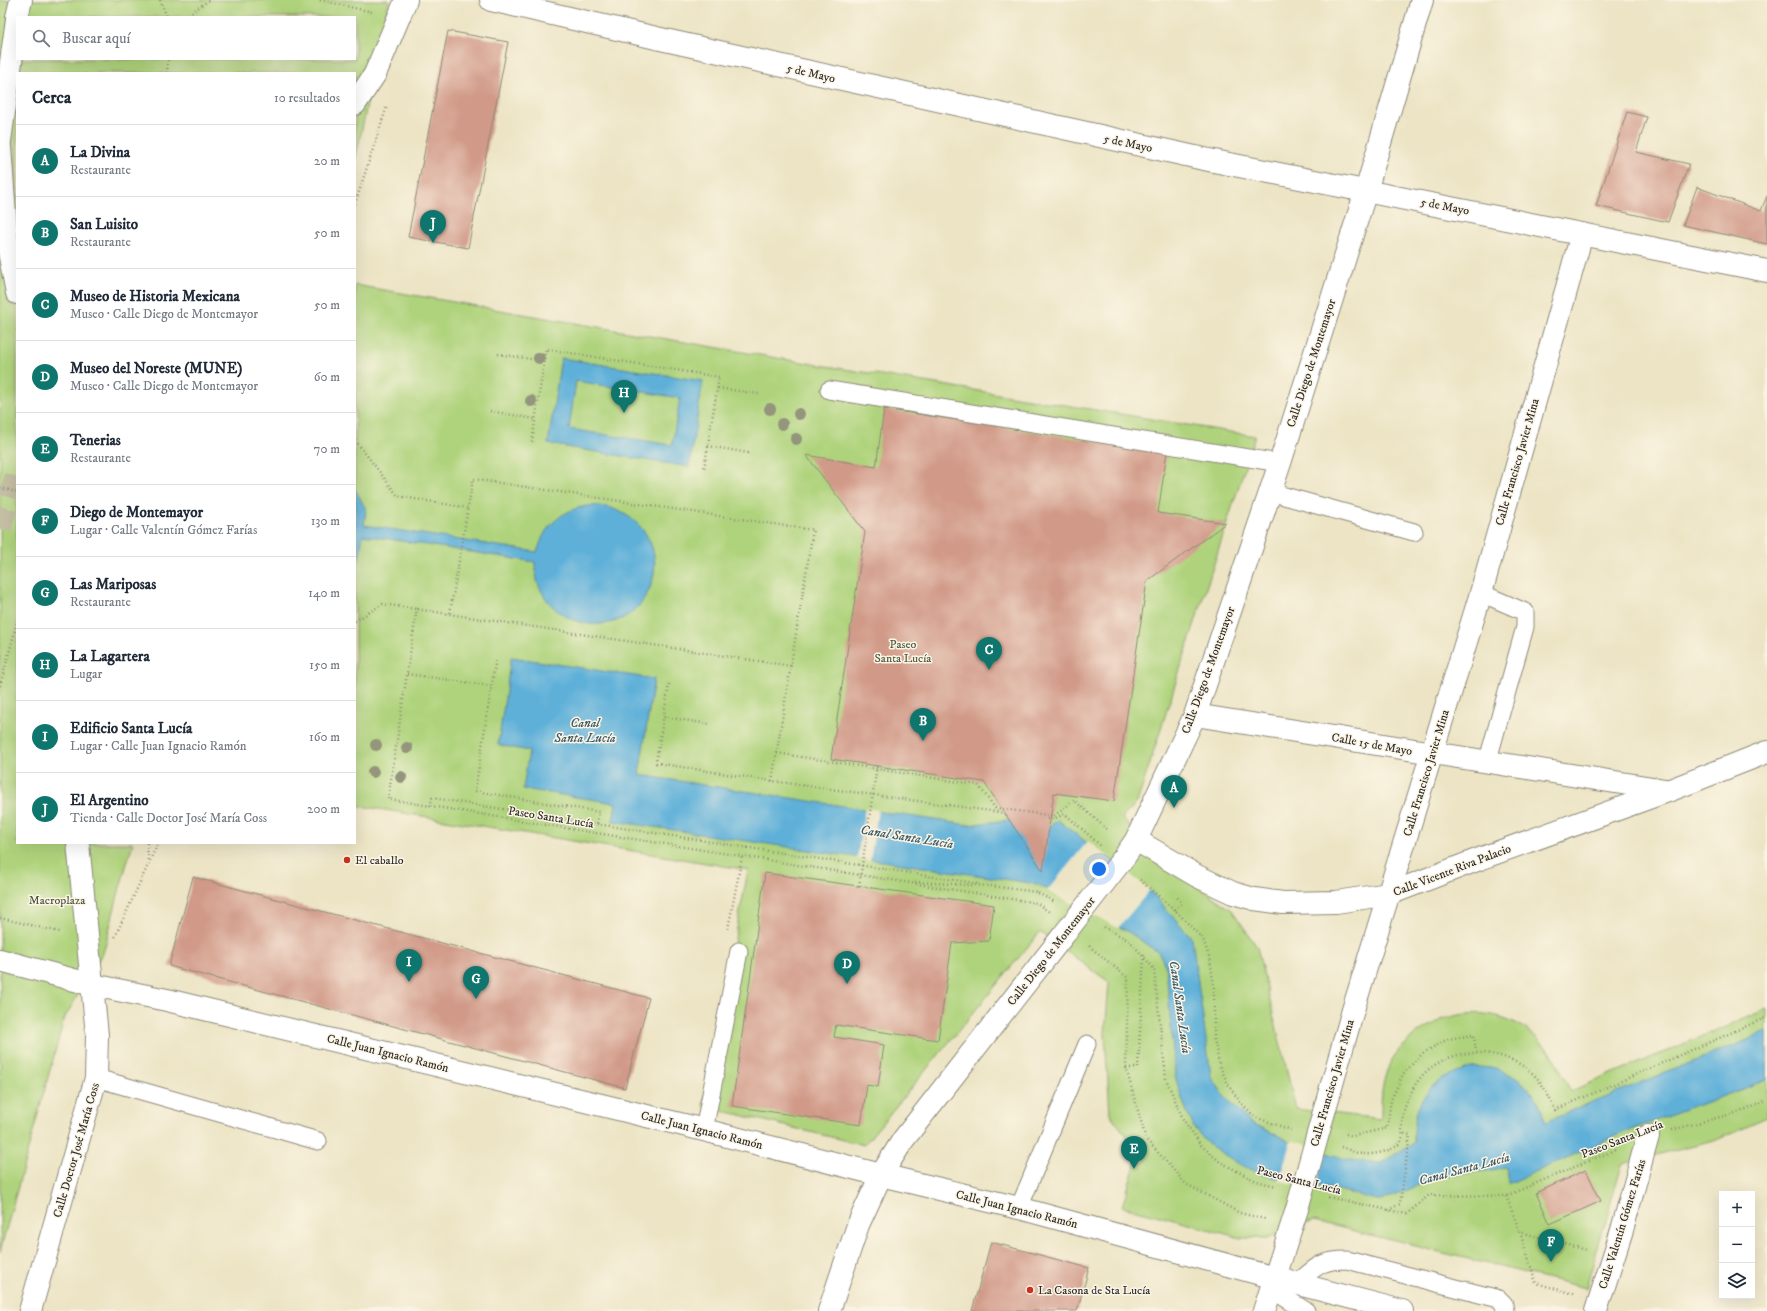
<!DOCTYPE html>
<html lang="es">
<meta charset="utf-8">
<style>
:root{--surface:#fff;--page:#f6f6f7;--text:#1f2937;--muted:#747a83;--line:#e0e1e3;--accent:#0f766e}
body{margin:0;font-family:"IM FELL DW Pica",serif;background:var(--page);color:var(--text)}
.controls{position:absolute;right:12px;bottom:12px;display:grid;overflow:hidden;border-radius:0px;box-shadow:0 4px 16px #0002}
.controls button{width:36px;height:36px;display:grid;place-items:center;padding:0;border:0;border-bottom:1px solid var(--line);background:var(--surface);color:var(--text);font:20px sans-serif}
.you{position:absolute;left:1099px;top:869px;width:14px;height:14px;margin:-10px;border:3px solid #fff;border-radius:50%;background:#1a73e8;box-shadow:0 0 0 6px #1a73e833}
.badge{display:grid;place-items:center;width:26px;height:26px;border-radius:50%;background:var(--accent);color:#fff;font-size:13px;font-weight:700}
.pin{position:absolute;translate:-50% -33px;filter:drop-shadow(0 1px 2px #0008)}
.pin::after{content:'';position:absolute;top:21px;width:14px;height:12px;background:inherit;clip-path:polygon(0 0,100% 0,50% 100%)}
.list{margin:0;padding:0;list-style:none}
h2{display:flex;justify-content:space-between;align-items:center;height:52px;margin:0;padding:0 16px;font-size:17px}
h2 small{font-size:13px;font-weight:400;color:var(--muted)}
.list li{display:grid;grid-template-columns:26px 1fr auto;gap:12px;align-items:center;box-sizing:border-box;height:72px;padding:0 16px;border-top:1px solid var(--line)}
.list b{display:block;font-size:15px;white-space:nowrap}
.list p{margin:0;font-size:13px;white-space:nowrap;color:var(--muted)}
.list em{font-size:13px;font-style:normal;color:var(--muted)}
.icon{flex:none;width:22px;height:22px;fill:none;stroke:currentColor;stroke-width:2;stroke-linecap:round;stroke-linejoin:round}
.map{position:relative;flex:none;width:1767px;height:1311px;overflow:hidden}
.search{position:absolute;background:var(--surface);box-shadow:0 4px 16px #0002;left:16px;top:16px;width:340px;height:44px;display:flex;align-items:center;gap:10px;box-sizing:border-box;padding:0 14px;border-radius:0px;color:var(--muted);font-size:15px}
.panel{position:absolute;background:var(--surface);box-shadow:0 4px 16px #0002;left:16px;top:72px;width:340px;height:772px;border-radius:0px}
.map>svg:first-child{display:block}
.green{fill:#afd37c;stroke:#6d7f54;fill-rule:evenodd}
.water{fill:#5eb0d9;stroke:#446e82;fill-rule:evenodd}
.pier{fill:#ece4c4}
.building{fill:#d19a88}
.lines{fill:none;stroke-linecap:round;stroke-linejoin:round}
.secondary-tunnel{stroke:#c5bfa5;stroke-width:22;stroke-dasharray:22 11;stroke-linecap:butt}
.lane-casing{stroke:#8c8878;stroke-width:19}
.street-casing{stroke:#8c8878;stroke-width:24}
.secondary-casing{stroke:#8c8878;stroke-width:24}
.path{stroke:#8c8878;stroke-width:2.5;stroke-dasharray:1 3;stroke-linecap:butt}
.lane{stroke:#fff;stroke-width:17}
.street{stroke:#fff;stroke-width:22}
.secondary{stroke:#fff;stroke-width:22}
.street-bridge-casing{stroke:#8c8878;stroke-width:24;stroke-linecap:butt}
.path-bridge{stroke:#8c8878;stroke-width:2.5;stroke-dasharray:1 3;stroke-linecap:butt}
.street-bridge{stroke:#fff;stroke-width:22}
.tree{fill:#94957b}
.poi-dot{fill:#c8321e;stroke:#fcf5e5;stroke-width:1.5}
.labels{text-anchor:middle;stroke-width:3;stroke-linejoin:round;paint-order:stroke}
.street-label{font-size:12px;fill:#2b2b2b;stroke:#fcf5e5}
.park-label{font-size:12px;fill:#4c553f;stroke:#fcf5e5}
.poi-label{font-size:12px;fill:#2b2b2b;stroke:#fcf5e5;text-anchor:start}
.water-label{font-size:13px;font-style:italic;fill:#3d5a68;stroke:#fcf5e5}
</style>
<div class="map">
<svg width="1767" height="1311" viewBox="0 0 1767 1311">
<rect width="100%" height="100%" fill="#fcf5e5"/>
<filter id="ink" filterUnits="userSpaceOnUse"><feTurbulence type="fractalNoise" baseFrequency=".025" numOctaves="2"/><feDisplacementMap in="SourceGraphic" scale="8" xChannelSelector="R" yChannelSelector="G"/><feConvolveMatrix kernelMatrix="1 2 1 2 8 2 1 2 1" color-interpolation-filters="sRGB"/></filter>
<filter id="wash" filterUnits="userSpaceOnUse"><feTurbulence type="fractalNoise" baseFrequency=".012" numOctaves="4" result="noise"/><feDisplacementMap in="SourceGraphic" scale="16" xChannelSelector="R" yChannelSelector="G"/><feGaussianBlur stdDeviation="0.9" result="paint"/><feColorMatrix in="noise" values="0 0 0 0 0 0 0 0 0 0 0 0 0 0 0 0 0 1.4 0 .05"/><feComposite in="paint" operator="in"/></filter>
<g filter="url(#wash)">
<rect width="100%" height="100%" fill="#ece4c4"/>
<!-- green -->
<g class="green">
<path d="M0 0H389L355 162V73H17V843H133L120 887 104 950 64 1019 0 1252ZM17 17H355V59H17Z"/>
<path d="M355 285 777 358 1255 436 1137 803 1122 818 1182 875 1232 910 1257 947 1296 1109 1381 1119C1381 1102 1381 1087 1387 1071 1392 1057 1404 1045 1415 1035 1452 1006 1504 1005 1539 1040 1554 1054 1562 1073 1571 1091L1767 1009V1117L1714 1140 1622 1164 1586 1288 1314 1221 1267 1238H1241L1122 1206 1139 1153 1110 1114 1105 1034 1109 982 1040 932 864 1145 703 1106 748 870 355 805Z"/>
</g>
<!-- water -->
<g class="water">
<path d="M561 358 703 381 689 467 548 444ZM576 381 680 398 672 445 569 429Z"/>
<path d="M355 489 366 509 364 525 537 552C540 544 543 534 549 527 592 477 673 523 651 585 645 602 633 615 616 621 583 632 547 614 537 580 536 574 536 568 535 562L363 535 355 582Z"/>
<path d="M511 657 654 679 639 775 968 825 1008 820 1050 826 1058 820 1152 893 1192 938 1211 1076 1225 1097 1250 1122 1289 1141 1349 1160 1382 1163 1414 1143C1414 1129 1414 1114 1421 1101 1427 1091 1436 1083 1445 1078 1486 1052 1535 1076 1545 1121L1767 1032V1080L1625 1132 1508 1184 1506 1168 1439 1177 1381 1201 1327 1187 1281 1179 1260 1174 1239 1164 1208 1144 1194 1128 1183 1102 1175 1076 1166 967 1159 953 1127 931 1037 884 613 821 616 803 523 789 529 751 498 745Z"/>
</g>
<!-- pier -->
<g class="pier">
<path d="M865 808 878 810 870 861 857 859Z"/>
<path d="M1088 841 1150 890 1118 928 1047 891Z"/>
<path d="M1291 1140 1326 1151 1315 1187 1279 1181Z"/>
</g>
<g id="blocks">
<!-- building -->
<g class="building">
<path d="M448 31 508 42 468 248 408 237Z"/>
<path d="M1627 112 1647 117 1636 152 1689 164 1668 222 1596 206Z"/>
<path d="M1697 187 1761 211 1767 196V244L1683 225Z"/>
<path d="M884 409 1167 452 1158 513 1226 523 1147 581 1114 801 1054 793 1043 871 984 782 831 759 865 532 806 455 876 467Z"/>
<path d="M765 873 994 905 989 941 952 943 938 1040 836 1025 834 1037 884 1045 878 1087 867 1085 861 1125 732 1106Z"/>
<path d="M193 877 649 998 625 1088 169 966Z"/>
<path d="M1586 1170 1601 1201 1550 1224 1536 1193Z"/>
<path d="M991 1242 1089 1268 1077 1311H972Z"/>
</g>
</g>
</g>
<g filter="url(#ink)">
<use href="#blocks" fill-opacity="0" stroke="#8c8878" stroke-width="1"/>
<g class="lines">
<!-- secondary-tunnel -->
<path class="secondary-tunnel" d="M0 529 17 472"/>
<defs>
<g id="lane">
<path d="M829 390 1280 463"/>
<path d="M1270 492 1414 532"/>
<path d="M1481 593 1525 612V627L1487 763"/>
<path d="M96 1078 318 1141"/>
<path d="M704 1130 739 951"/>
<path d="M1019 1208 1087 1044"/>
<path d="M1296 1284C1316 1267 1320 1260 1347 1260L1499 1299 1504 1304 1505 1311"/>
<path d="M1271 1289 1306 1311"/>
</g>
<g id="street">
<path d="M491 0 665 40 1204 159 1767 271"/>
<path d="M1195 715 1665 790"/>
<path d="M1136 840 1197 876 1233 893 1254 899 1283 903 1336 902 1389 894 1482 858 1668 791 1767 752"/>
<path d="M1125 856 1136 840 1195 715 1280 463 1366 191 1422 0"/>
<path d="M93 985 167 1000 688 1126 881 1175 1019 1208 1275 1278 1402 1311"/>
<path d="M1324 1112 1353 1010 1481 593 1582 234"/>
<path d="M829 1311 858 1225 881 1175 903 1140 1062 937"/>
<path d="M1264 1311 1297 1209"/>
<path d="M1596 1311 1622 1230 1648 1136"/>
</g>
<g id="secondary">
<path d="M17 17 21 0"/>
<path d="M355 104 375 74 406 0"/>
<path d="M0 141 17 19"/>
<path d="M0 147 7 241 17 293"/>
<path d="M0 960 93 985"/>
<path d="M30 1311 96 1078 97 1035 78 843"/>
</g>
</defs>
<!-- lane casing -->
<use href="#lane" class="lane-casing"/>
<!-- street casing -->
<use href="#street" class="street-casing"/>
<!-- secondary casing -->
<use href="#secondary" class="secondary-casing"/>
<!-- path -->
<g class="path">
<path d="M160 0 167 17"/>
<path d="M320 0 372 12"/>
<path d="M185 17 209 0"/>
<path d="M167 73 168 59"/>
<path d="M355 204 387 106"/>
<path d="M498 354 544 361"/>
<path d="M718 388 759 394"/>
<path d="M490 411 535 419"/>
<path d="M355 440 398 496 468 508 473 479 813 530 772 781"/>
<path d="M532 442 546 349 719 377 704 469"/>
<path d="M708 446 749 453"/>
<path d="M0 488 17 492"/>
<path d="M417 608 388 799 596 833 1037 903 1049 912"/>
<path d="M450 613 468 508"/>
<path d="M355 621 383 604 791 666"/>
<path d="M407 674 492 686"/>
<path d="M669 684 656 763 772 781 1005 813"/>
<path d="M0 686 17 623"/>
<path d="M664 717 710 724"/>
<path d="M777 753 978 785 995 808 1054 816 1074 800 1109 831"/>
<path d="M430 806 432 798 597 824 599 812 475 791 496 658"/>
<path d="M1048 819H1053L1065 814 1100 845"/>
<path d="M597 824 980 884"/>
<path d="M147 843 148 863"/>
<path d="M1140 880 1175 910 1203 939 1210 959 1214 987V1040L1220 1067 1228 1084 1239 1101 1255 1117 1291 1130"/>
<path d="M915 882 992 886 1036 892 1055 902"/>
<path d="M1175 910 1182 903 1176 896"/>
<path d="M0 918 60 932"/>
<path d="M1104 927 1130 941 1154 969 1166 1079 1183 1119 1201 1145 1220 1162 1256 1181 1276 1186"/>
<path d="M728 929 742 857"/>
<path d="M115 937 158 843"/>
<path d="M1089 946 1128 978 1126 1068 1146 1139 1186 1184 1240 1213 1265 1219"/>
<path d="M1126 1068H1138L1144 955"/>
<path d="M1672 1130 1746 1110 1767 1100"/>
<path d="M1346 1134 1353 1136 1387 1128 1391 1100 1403 1074 1423 1053 1448 1039 1474 1035 1476 1052"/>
<path d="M1341 1147C1348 1149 1357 1154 1364 1154 1374 1155 1392 1151 1399 1144 1404 1140 1402 1133 1402 1127 1402 1112 1407 1100 1414 1087 1438 1045 1500 1043 1533 1074 1544 1084 1549 1098 1555 1110L1767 1017"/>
<path d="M1506 1196 1520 1232"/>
<path d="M1328 1197 1407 1214 1429 1195 1506 1196 1617 1149"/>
<path d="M1388 1210 1400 1204 1410 1135 1402 1133"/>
<path d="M1574 1294 1536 1283 1520 1232 1587 1250"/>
</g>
<!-- lane -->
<use href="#lane" class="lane"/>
<!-- street -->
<use href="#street" class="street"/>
<!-- secondary -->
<use href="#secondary" class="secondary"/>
<defs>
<g id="street-bridge">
<path d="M1062 937 1125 856"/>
<path d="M1297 1209 1324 1112"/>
</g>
</defs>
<!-- street-bridge casing -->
<use href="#street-bridge" class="street-bridge-casing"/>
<!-- path-bridge -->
<path class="path-bridge" d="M859 886 877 766"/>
<!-- street-bridge -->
<use href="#street-bridge" class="street-bridge"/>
</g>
<!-- trees -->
<g class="tree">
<circle cx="539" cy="358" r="6"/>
<circle cx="531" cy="401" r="6"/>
<circle cx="770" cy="409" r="6"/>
<circle cx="799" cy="414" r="6"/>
<circle cx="782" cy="424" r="6"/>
<circle cx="796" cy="439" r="6"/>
<circle cx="376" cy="745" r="6"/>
<circle cx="407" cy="748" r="6"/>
<circle cx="373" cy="772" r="6"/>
<circle cx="401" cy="777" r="6"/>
</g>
</g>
<!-- markers -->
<g class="poi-dot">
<circle cx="347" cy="860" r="4"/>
<circle cx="1030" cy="1290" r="4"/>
</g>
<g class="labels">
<!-- street labels -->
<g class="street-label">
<text transform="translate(811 73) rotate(13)" y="4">5 de Mayo</text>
<text transform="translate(1128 143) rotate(12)" y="4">5 de Mayo</text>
<text transform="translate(1445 206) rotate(11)" y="4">5 de Mayo</text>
<text transform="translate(1311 363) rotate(-72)" y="4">Calle Diego de Montemayor</text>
<text transform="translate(1517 462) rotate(-74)" y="4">Calle Francisco Javier Mina</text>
<text transform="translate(1208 670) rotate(-70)" y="4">Calle Diego de Montemayor</text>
<text transform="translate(1372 744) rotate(10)" y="4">Calle 15 de Mayo</text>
<text transform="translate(1426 773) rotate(-73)" y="4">Calle Francisco Javier Mina</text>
<text transform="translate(551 817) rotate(9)" y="4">Paseo Santa Lucía</text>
<text transform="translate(1452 870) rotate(-21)" y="4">Calle Vicente Riva Palacio</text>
<text transform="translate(1051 951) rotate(-52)" y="4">Calle Diego de Montemayor</text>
<text transform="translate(388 1053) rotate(14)" y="4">Calle Juan Ignacio Ramón</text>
<text transform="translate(1332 1083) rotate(-74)" y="4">Calle Francisco Javier Mina</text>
<text transform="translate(702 1130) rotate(14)" y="4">Calle Juan Ignacio Ramón</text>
<text transform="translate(1622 1139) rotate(-21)" y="4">Paseo Santa Lucía</text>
<text transform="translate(76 1150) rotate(-74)" y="4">Calle Doctor José María Coss</text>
<text transform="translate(1299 1180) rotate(14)" y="4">Paseo Santa Lucía</text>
<text transform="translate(1017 1209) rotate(14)" y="4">Calle Juan Ignacio Ramón</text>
<text transform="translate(1622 1224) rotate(-73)" y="4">Calle Valentín Gómez Farías</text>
</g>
<!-- park labels -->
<g class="park-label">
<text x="903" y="648">Paseo<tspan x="903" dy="14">Santa Lucía</tspan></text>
<text x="57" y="904">Macroplaza</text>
</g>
<!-- poi labels -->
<g class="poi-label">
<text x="355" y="864">El caballo</text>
<text x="1038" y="1294">La Casona de Sta Lucía</text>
</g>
<!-- water labels -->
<g class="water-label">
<text x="585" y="727">Canal<tspan x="585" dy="15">Santa Lucía</tspan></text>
<text transform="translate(907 836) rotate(9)" y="5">Canal Santa Lucía</text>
<text transform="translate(1181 1007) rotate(82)" y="5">Canal Santa Lucía</text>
<text transform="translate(1464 1168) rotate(-15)" y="5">Canal Santa Lucía</text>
</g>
</g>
</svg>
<div class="controls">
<button>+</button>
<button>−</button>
<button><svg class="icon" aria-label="layers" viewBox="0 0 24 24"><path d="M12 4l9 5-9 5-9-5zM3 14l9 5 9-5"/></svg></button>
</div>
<div class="you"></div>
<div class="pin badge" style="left:1174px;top:808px">A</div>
<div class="pin badge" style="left:923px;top:741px">B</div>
<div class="pin badge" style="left:989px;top:670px">C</div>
<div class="pin badge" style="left:847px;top:984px">D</div>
<div class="pin badge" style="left:1134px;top:1169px">E</div>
<div class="pin badge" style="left:1551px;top:1262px">F</div>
<div class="pin badge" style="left:476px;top:999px">G</div>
<div class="pin badge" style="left:624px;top:413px">H</div>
<div class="pin badge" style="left:409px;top:982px">I</div>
<div class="pin badge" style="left:433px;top:243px">J</div>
<div class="search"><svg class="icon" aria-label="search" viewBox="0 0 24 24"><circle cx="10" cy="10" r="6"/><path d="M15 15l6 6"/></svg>Buscar aquí</div>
<section class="panel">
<h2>Cerca<small>10 resultados</small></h2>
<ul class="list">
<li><span class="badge">A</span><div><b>La Divina</b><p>Restaurante</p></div><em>20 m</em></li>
<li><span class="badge">B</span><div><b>San Luisito</b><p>Restaurante</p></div><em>50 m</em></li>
<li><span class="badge">C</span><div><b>Museo de Historia Mexicana</b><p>Museo · Calle Diego de Montemayor</p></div><em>50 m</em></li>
<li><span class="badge">D</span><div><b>Museo del Noreste (MUNE)</b><p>Museo · Calle Diego de Montemayor</p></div><em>60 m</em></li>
<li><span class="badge">E</span><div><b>Tenerias</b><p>Restaurante</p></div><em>70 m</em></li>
<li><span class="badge">F</span><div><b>Diego de Montemayor</b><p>Lugar · Calle Valentín Gómez Farías</p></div><em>130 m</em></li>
<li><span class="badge">G</span><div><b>Las Mariposas</b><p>Restaurante</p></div><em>140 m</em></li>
<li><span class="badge">H</span><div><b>La Lagartera</b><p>Lugar</p></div><em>150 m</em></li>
<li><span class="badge">I</span><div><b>Edificio Santa Lucía</b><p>Lugar · Calle Juan Ignacio Ramón</p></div><em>160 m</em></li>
<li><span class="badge">J</span><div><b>El Argentino</b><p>Tienda · Calle Doctor José María Coss</p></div><em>200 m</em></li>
</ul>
</section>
</div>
